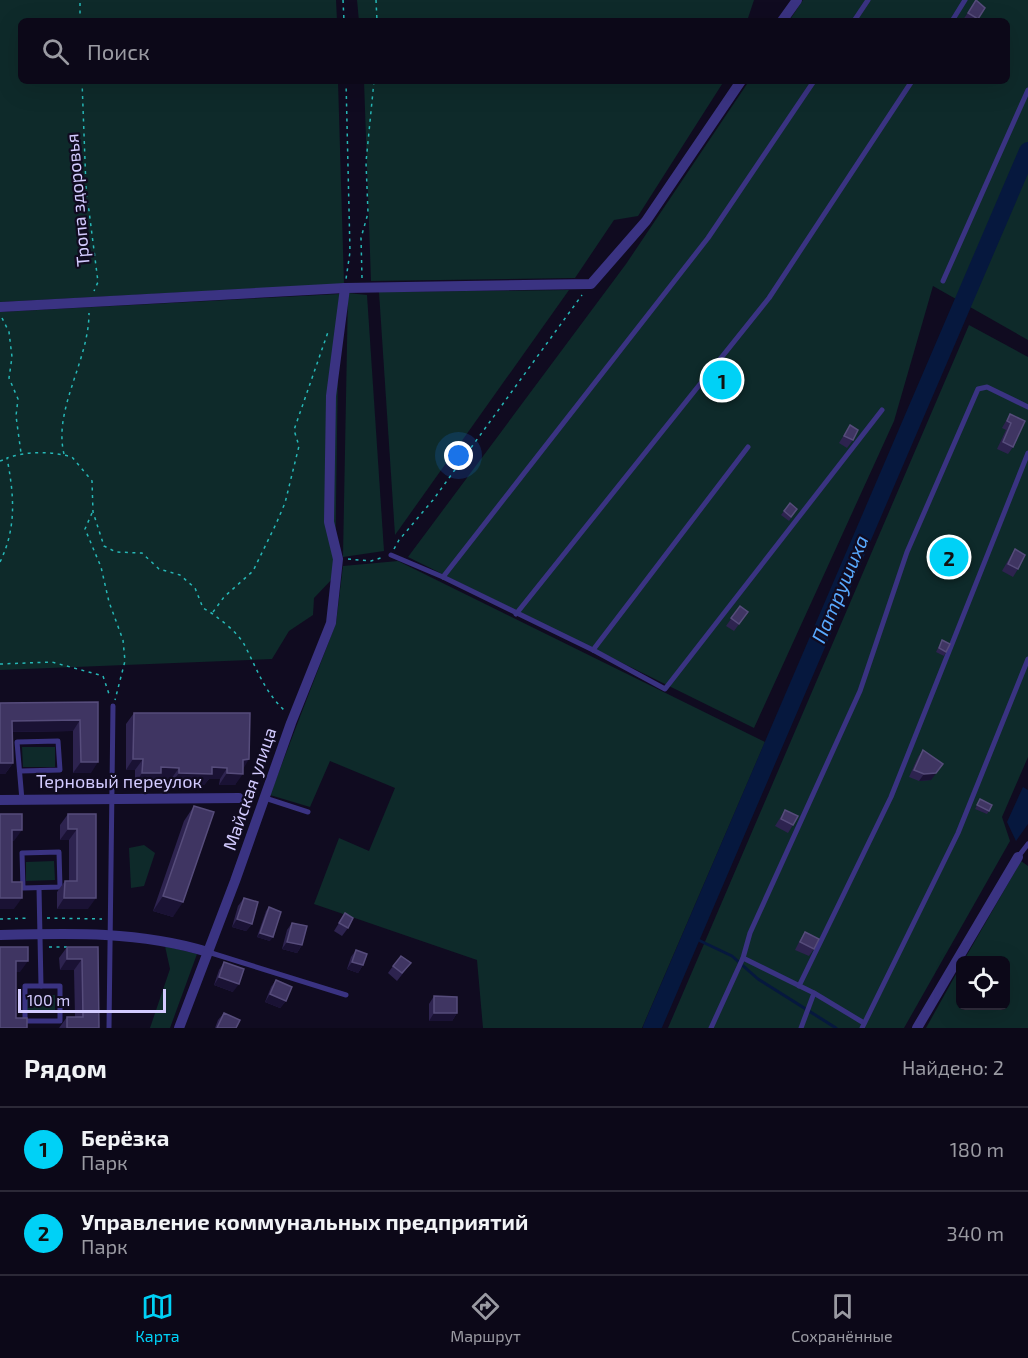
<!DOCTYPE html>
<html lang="ru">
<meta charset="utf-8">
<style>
:root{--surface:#0c0818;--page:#151121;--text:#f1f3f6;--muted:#9a9aa2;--line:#2c2937;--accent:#00d1f6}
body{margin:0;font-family:"Exo 2",sans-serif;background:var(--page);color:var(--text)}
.controls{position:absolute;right:18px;bottom:18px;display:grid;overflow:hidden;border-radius:9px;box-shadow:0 6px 24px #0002}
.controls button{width:54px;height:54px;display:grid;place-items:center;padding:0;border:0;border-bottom:2px solid var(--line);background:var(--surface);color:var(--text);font:30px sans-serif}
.scale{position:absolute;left:18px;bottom:15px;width:148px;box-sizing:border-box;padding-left:6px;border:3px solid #d3cbff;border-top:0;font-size:16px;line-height:21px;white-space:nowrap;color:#d3cbff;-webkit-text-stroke:4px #100b20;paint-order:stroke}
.you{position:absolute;left:459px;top:456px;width:21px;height:21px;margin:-15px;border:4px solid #fff;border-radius:50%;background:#1a73e8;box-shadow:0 0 0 9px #1a73e833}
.badge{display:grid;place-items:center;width:39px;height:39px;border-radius:50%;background:var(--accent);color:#111;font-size:20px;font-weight:700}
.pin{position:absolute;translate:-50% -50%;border:3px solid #fff;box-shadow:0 2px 6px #0006}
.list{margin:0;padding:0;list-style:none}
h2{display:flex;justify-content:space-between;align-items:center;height:78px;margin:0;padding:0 24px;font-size:26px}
h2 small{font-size:20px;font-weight:400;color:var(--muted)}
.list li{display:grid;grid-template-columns:39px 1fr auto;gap:18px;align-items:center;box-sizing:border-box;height:84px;padding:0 24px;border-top:2px solid var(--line)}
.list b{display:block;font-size:22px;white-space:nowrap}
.list p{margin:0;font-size:20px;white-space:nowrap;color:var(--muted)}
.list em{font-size:20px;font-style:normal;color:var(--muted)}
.icon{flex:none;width:33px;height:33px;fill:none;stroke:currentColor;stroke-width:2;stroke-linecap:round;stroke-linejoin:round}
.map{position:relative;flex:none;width:1028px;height:1028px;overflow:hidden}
.search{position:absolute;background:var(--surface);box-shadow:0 6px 24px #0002;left:18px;right:18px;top:18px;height:66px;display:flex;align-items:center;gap:15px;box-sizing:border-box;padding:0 21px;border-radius:9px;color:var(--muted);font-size:22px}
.sheet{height:246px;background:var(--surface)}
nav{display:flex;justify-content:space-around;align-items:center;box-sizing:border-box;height:84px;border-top:2px solid var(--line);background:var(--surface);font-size:16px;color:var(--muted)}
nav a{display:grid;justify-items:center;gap:3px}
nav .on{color:var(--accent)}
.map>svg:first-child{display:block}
.green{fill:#0e2a2a}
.water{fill:#06183e}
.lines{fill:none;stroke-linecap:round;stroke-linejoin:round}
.stream{stroke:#06183e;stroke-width:3}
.river{stroke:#06183e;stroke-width:18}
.path{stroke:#26b7b6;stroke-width:1.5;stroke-dasharray:3 4.5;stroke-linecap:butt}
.service{stroke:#3a3382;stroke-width:5}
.minor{stroke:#3a3382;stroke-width:10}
.wall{fill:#2d234f}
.shaded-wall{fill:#1a1234}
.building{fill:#3f3562;stroke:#564c7b;stroke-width:1.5}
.labels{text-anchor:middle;stroke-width:4.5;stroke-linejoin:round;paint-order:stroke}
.street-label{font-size:18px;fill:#d3cbff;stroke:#100b20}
.water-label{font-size:20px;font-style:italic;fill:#59aaff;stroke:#100b20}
</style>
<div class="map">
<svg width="1028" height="1028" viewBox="0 0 1028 1028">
<rect width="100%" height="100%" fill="#100b20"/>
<!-- green -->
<g class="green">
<path d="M0 0H336L337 21H21V81H338L344 284 0 302Z"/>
<path d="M357 0H754L747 21H359Z"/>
<path d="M803 0H1028V340L933 286 894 421 754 728 408 557 626 264 749 81H1007V21H789Z"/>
<path d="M364 81H724L638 216 614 220 575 278 371 281Z"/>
<path d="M569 290 395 535 379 292Z"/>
<path d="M348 293 367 295 384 551 343 557Z"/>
<path d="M339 294 335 576 314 598 313 615 289 631 272 659 0 670V312Z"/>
<path d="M969 325 1028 357V757L1002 817 1010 841 904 1028H668Z"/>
<path d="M398 561 765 742 642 1028H483L477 960 314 904 339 838 369 851 395 788 330 761 310 807 270 795 336 623 343 566Z"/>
<path d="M22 747H55V767H23Z"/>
<path d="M144 845 155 853 144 886 131 888 129 848Z"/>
<path d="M54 861 55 880 26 881V862Z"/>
<path d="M1021 861 1028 866V1028H926L960 967V1006H1006V960H964Z"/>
<path d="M165 946 197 954 170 1028H150L170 969Z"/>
<path d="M27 995H55V1012L27 1011Z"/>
</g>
<!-- water -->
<path class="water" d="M1023 787 1028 790V824L1016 841 1007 822Z"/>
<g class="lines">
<!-- stream -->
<path class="stream" d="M692 937 732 956 758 979 836 1028"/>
<!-- river -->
<path class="river" d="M652 1028 1028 151"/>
<!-- path -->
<g class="path">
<path d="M343 0 344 21"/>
<path d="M376 0 377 21"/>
<path d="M80 21V0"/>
<path d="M82 81 86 187 98 282 94 291"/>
<path d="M346 81 350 252 346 279"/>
<path d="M362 278 361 238 368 213 366 162 374 81"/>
<path d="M2 318 9 332 12 357 9 378 18 399 16 416 21 453"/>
<path d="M64 454C53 409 89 361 89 313"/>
<path d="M0 461 6 459"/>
<path d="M92 513 85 529 101 567 109 602 123 640 125 661 115 700"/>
<path d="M394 549 399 540 433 500 582 295"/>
<path d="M348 559 371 561 384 557"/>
<path d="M0 562C17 527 14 495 7 458 27 451 51 451 72 457L92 481 93 512 104 546 116 552 142 553 159 569 180 575 195 588 203 608C216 615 239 633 245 646 258 671 264 691 285 711"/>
<path d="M213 612 224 597 253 571 276 524 285 503 299 446 294 430 328 332"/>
<path d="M0 664 52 662 103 676 110 697"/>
<path d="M47 918 102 919"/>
<path d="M0 919 30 918"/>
<path d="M49 947H71"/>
</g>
<!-- service -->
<g class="service">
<path d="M854 21 868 0"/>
<path d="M952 21 965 0"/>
<path d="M943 281 1028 90"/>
<path d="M391 555 443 577 593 650 665 689 882 410"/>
<path d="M443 577 708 238 814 81"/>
<path d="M516 614 769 298 912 81"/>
<path d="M593 650 748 447"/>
<path d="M21 771 60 770 58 741 17 742 22 800"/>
<path d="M265 798 308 812"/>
<path d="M59 852 60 887 23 888 22 853Z"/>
<path d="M1018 857 1028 844"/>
<path d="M39 888 41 986"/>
<path d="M208 952 346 995"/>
<path d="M743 958 814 993 864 1023"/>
<rect x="25" y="986" width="35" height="35"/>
<path d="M799 986 891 797 1028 453"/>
<path d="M109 1028 113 706"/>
<path d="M711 1028 743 958 750 933 860 691 907 552 978 389 987 387 1028 407"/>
<path d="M801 1028 814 993"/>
<path d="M862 1028 958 833 1028 659"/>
</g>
<!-- minor -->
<g class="minor">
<path d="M782 21 797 0"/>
<path d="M0 307 345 288 591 284 646 221 741 81"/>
<path d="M0 800 239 798"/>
<path d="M0 935C71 933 140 931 208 952"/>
<path d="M179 1028 235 881 291 723 331 623 338 559 329 522 331 396 345 288"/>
<path d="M917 1028 1018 857"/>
</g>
</g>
<!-- wall -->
<g class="wall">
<path d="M976 0 985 8 977 21H965L963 20Z"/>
<path d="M1010 414 1025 421 1013 447 1008 454 997 449 1006 430 1002 428Z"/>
<path d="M850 425 853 440 847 448 839 443Z"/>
<path d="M790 503 797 509 789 521 781 515Z"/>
<path d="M1015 549 1018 569 1013 577 1002 571 1010 557Z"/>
<path d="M740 606 748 612 734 631 726 626Z"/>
<path d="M942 640 946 652 944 656 936 652Z"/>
<path d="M98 702 91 773H73V731L12 732 13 763 5 774H0V703Z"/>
<path d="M134 713 243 769 235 785H219L220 779H209L204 785 171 784V779H157L153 784H135V770H126V724Z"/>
<path d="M923 750 931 780 919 781 909 777 918 757Z"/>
<path d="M980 799 989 811 987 814 975 809Z"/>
<path d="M194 806 173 917 153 911 184 821Z"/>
<path d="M785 810 793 825 788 833 775 826Z"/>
<path d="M68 814H96L88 909H57V892L65 881H69V840H60V825Z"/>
<path d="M244 898 252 924 246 931 232 927 238 906Z"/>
<path d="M269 907 270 941 257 937 266 911Z"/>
<path d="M345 913 348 928 342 936 334 931Z"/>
<path d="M292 923 302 945 297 953 282 949 287 930Z"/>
<path d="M805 932 814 949 809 956 795 950 800 940Z"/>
<path d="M67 947H98L99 1028H59L67 1017H75L74 970H60L59 958Z"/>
<path d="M356 950 363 965 358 973 347 969 351 957Z"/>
<path d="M224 962 233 992 214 985 219 970Z"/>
<path d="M411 963 397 981 388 973 393 966Z"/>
<path d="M276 980 286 1001 280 1008 265 1002 271 987Z"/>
<path d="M434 996 457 1013 452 1021H429V1004Z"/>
<path d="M224 1013 236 1028H215L218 1020Z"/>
</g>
<!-- shaded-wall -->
<g class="shaded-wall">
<path d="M80 720 73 731 4 732 12 721Z"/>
<path d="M133 759H143L135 770H126Z"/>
<path d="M249 759 242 771 243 760Z"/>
<path d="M81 762H98L91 773H73Z"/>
<path d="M0 763H13L5 774H0Z"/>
<path d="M943 764 931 780 919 781 924 774Z"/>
<path d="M161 767 179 768 171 779H157L153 784H135L142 773Z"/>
<path d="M212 767 227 768 220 779H209L204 785 171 784 179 773Z"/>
<path d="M227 773 243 774 235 785H219Z"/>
<path d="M68 829H77L69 840H60Z"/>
<path d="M12 830H22L14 841H4Z"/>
<path d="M163 896 183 902 173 917 153 911Z"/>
<path d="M0 898H22L14 909H0Z"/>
<path d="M64 898H96L88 909H57Z"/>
<path d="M237 919 252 924 246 931 232 927Z"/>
<path d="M260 933 273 937 270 941 257 937Z"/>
<path d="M287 942 302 945 297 953 282 949Z"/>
<path d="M67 959H82L74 970H60Z"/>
<path d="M16 961H28L20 972H8Z"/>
<path d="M352 962 363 965 358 973 347 969Z"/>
<path d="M219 977 239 984 233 992 214 985Z"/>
<path d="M270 994 286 1001 280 1008 265 1002Z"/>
<path d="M434 1013H457L452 1021H429Z"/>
</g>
<!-- building -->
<g class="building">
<path d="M976 0 985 8 978 19 968 13Z"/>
<path d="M1010 414 1025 421 1013 447 1003 442 1011 423 1007 421Z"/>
<path d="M850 425 858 430 853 440 844 436Z"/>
<path d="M790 503 797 509 791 517 784 511Z"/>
<path d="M1015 549 1025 555 1018 569 1008 564Z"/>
<path d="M740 606 748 612 739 624 731 618Z"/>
<path d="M942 640 950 644 946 652 939 648Z"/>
<path d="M98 702V762H81L80 720 12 721 13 763H0V703Z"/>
<path d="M134 713H250L249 759 243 760V774L227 773V768L212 767V774L179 773V768L161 767V773H142L143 759H133Z"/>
<path d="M923 750 943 764 936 773 924 774 914 770Z"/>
<path d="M980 799 992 805 989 811 977 805Z"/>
<path d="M194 806 214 812 183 902 163 896Z"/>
<path d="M785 810 798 816 793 825 781 819Z"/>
<path d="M0 814H22V830H12V882H22V898H0Z"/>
<path d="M68 814H96V898H64L65 881H77V829H68Z"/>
<path d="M244 898 258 902 252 924 237 919Z"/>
<path d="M269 907 281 912 273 937 260 933Z"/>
<path d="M345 913 353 918 348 928 339 923Z"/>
<path d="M292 923 307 926 302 945 287 942Z"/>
<path d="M805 932 819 939 814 949 800 942Z"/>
<path d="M0 947H28V961H16V1018H27V1028H0Z"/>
<path d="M67 947H98L99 1028H67V1017H83L82 959H67Z"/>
<path d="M356 950 367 954 363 965 352 962Z"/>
<path d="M401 956 411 963 402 973 393 966Z"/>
<path d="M224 962 244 969 239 984 219 977Z"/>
<path d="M276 980 292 987 286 1001 270 994Z"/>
<path d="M434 996 457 997V1013H434Z"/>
<path d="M224 1013 240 1020 236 1028H217Z"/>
</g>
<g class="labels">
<!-- street labels -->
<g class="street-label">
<text transform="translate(78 200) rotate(-95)" y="6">Тропа здоровья</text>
<text x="119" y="788">Терновый переулок</text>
<text transform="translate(250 789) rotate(-71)" y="6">Майская улица</text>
</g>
<!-- water labels -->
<g class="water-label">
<text transform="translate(840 589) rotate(-67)" y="7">Патрушиха</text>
</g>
</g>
</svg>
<div class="controls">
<button><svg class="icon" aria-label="locate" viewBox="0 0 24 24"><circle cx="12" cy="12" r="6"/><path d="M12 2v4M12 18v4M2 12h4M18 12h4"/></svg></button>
</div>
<div class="scale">100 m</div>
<div class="you"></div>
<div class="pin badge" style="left:722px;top:380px">1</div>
<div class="pin badge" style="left:949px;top:557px">2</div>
<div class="search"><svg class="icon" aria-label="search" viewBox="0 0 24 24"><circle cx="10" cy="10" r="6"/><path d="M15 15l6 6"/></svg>Поиск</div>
</div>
<section class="sheet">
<h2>Рядом<small>Найдено: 2</small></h2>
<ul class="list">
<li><span class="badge">1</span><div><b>Берёзка</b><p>Парк</p></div><em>180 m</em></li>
<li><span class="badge">2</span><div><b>Управление коммунальных предприятий</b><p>Парк</p></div><em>340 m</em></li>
</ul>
</section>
<nav>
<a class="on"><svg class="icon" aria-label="map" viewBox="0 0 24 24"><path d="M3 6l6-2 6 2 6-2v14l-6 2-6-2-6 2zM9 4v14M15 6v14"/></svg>Карта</a>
<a><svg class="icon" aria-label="directions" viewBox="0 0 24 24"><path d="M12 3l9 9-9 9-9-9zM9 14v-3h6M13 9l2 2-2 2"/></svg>Маршрут</a>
<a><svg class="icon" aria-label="saved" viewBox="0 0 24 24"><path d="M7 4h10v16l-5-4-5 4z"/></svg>Сохранённые</a>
</nav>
